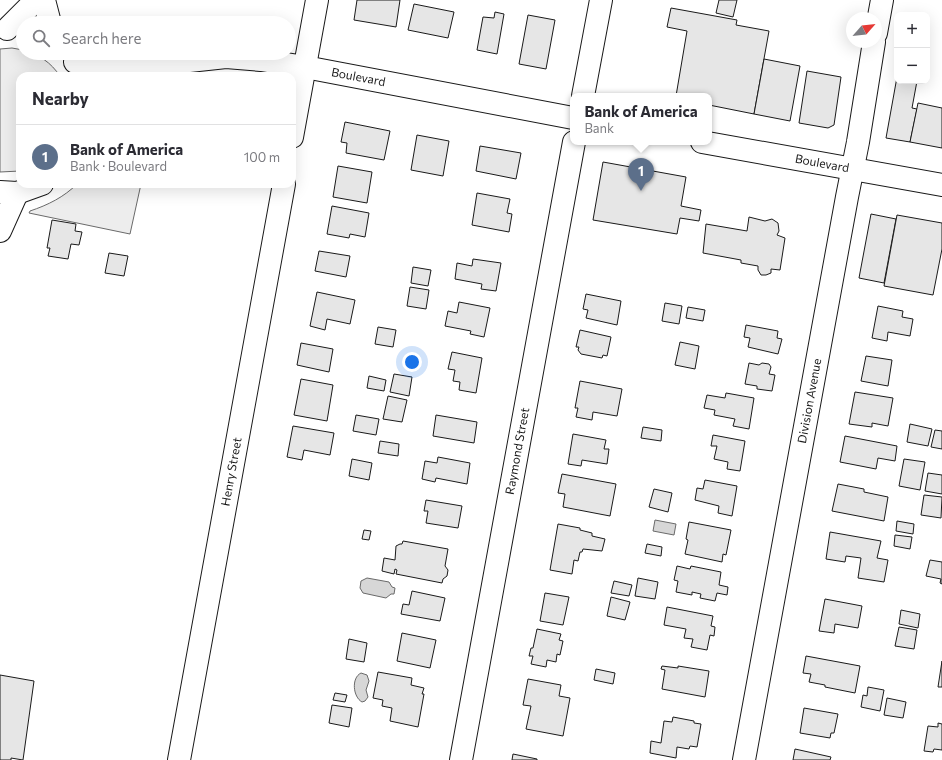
<!DOCTYPE html>
<meta charset="utf-8">
<style>
:root{--surface:#fff;--page:#f2f2f3;--text:#2b2b33;--muted:#7c7c81;--line:#e1e1e2;--accent:#c62828}
body{margin:0;font-family:Commissioner,sans-serif;background:var(--page);color:var(--text)}
.controls{position:absolute;right:12px;top:12px;display:grid;overflow:hidden;border-radius:8px;box-shadow:0 4px 16px #0002}
.controls button{width:36px;height:36px;display:grid;place-items:center;padding:0;border:0;border-bottom:1px solid var(--line);background:var(--surface);color:var(--text);font:20px sans-serif}
.compass{position:absolute;left:846px;top:12px;width:36px;height:36px;border-radius:50%;background:var(--surface);box-shadow:0 4px 16px #0002;rotate:63deg}
.you{position:absolute;left:412px;top:362px;width:14px;height:14px;margin:-10px;border:3px solid #fff;border-radius:50%;background:#1a73e8;box-shadow:0 0 0 6px #1a73e833}
.badge{display:grid;place-items:center;width:26px;height:26px;border-radius:50%;background:var(--accent);color:#fff;font-size:13px;font-weight:700}
.pin{position:absolute;translate:-50% -33px;filter:drop-shadow(0 1px 2px #0008)}
.pin::after{content:'';position:absolute;top:21px;width:14px;height:12px;background:inherit;clip-path:polygon(0 0,100% 0,50% 100%)}
.popup{position:absolute;left:570px;top:93px;width:142px;height:52px;box-sizing:border-box;display:grid;place-content:center;border-radius:8px;background:var(--surface);filter:drop-shadow(0 1px 3px #0005);font-size:13px;white-space:nowrap;color:var(--muted)}
.popup b{font-size:15px;color:var(--text)}
.popup::after{content:'';position:absolute;left:50%;top:100%;margin-left:-8px;border:8px solid transparent;border-top-color:var(--surface)}
.list{margin:0;padding:0;list-style:none}
h2{display:flex;justify-content:space-between;align-items:center;height:52px;margin:0;padding:0 16px;font-size:17px}
h2 small{font-size:13px;font-weight:400;color:var(--muted)}
.list li{display:grid;grid-template-columns:26px 1fr auto;gap:12px;align-items:center;box-sizing:border-box;height:64px;padding:0 16px;border-top:1px solid var(--line)}
.list b{display:block;font-size:15px;white-space:nowrap}
.list p{margin:0;font-size:13px;white-space:nowrap;color:var(--muted)}
.list em{font-size:13px;font-style:normal;color:var(--muted)}
.icon{flex:none;width:22px;height:22px;fill:none;stroke:currentColor;stroke-width:2;stroke-linecap:round;stroke-linejoin:round}
.map{position:relative;flex:none;width:942px;height:760px;overflow:hidden}
.search{position:absolute;background:var(--surface);box-shadow:0 4px 16px #0002;left:16px;top:16px;width:280px;height:44px;display:flex;align-items:center;gap:10px;box-sizing:border-box;padding:0 14px;border-radius:22px;color:var(--muted);font-size:15px}
.panel{position:absolute;background:var(--surface);box-shadow:0 4px 16px #0002;left:16px;top:72px;width:280px;height:116px;border-radius:12px}
.map>svg:first-child{display:block}
.green{fill:#ededed;stroke:#6a6a6a}
.water{fill:#d7d7d7;stroke:#6a6a6a}
.building{fill:#e6e6e6;stroke:#1a1a1a}
.lines{fill:none;stroke-linecap:round;stroke-linejoin:round}
.minor-casing{stroke:#1a1a1a;stroke-width:24}
.minor{stroke:#fff;stroke-width:22}
.labels{text-anchor:middle;stroke-width:3;stroke-linejoin:round;paint-order:stroke}
.street-label{font-size:12px;fill:#1a1a1a;stroke:#fff}
</style>
<div class="map">
<svg width="942" height="760" viewBox="0 0 942 760">
<rect width="100%" height="100%" fill="#fff"/>
<!-- green -->
<g class="green">
<path d="M12 48 23 50V53C39 53 51 63 60 76H20V171L0 172V49Z"/>
<path d="M77 184H141L130 234 29 213 30 211C48 205 64 197 77 184Z"/>
</g>
<!-- water -->
<g class="water">
<path d="M655 520 676 524 674 535 653 531Z"/>
<path d="M367 578 389 582 392 587 395 588 394 594H391L386 598 363 593 360 588 361 581Z"/>
<path d="M361 673 367 675 369 681 366 690 368 697 365 701 362 702C353 697 351 678 361 673Z"/>
</g>
<!-- building -->
<g class="building">
<path d="M357 0H400L396 27 354 20Z"/>
<path d="M719 0H737L733 17 716 13Z"/>
<path d="M414 4 454 12 448 38 408 30Z"/>
<path d="M671 8 737 20 736 25 769 31 754 114 709 105V96H676L687 31 667 27Z"/>
<path d="M495 12 504 14 497 54 477 50 483 17 494 18Z"/>
<path d="M528 15 555 20 546 69 519 64Z"/>
<path d="M764 59 800 66 790 121 754 114Z"/>
<path d="M807 71 841 77 834 125 828 128 799 123Z"/>
<path d="M897 77V81H917L912 108 917 109 910 142 886 138Z"/>
<path d="M918 103 942 108V148L910 142Z"/>
<path d="M345 122 390 131 384 160 346 153 347 143 341 142Z"/>
<path d="M417 135 449 141 443 176 411 170Z"/>
<path d="M480 146 521 153 516 179 476 171Z"/>
<path d="M603 162 686 177 681 206 701 210 699 221 680 218 677 234 593 220Z"/>
<path d="M338 166 372 172 367 203 333 197Z"/>
<path d="M477 193 510 199 507 213 512 214 509 232 472 225Z"/>
<path d="M332 206 369 213 365 237 350 234 349 238 327 234Z"/>
<path d="M871 214 896 219 884 283 859 278Z"/>
<path d="M897 215 942 223V249L933 295 884 286Z"/>
<path d="M749 217 765 221 772 219 778 223 779 231 777 235 785 238 780 270 771 269V273L766 275H761L758 270V266L741 263V260L703 253 706 224 747 231Z"/>
<path d="M52 220 76 224 75 231 82 232 79 245 71 244 68 259 48 256 50 248H47Z"/>
<path d="M319 251 350 256 346 277 315 271Z"/>
<path d="M109 253 128 256 124 276 105 273Z"/>
<path d="M473 259 501 263 496 291 481 289 482 284 455 279 457 263 472 266Z"/>
<path d="M413 267 431 270 428 286 411 283Z"/>
<path d="M410 287 429 290 426 309 407 306Z"/>
<path d="M317 292 355 300 350 324 327 319 325 330 310 326Z"/>
<path d="M586 294 621 301 617 325 586 318 588 310 583 309Z"/>
<path d="M459 302 490 308 484 337 470 334 471 331 445 326 448 311 457 313Z"/>
<path d="M665 303 682 306 679 324 662 321Z"/>
<path d="M878 306 903 311 902 317 913 319 910 336 888 332 887 341 872 338Z"/>
<path d="M688 307 705 310 703 321 686 318Z"/>
<path d="M746 325 778 331 777 338 782 339 778 354 748 347 750 338 744 337Z"/>
<path d="M378 327 396 330 393 347 375 344Z"/>
<path d="M580 330 611 337 607 356 603 355 602 358 581 354 578 350 579 347H576Z"/>
<path d="M680 342 699 346 695 369 675 365Z"/>
<path d="M301 343 333 349 329 372 297 365Z"/>
<path d="M452 352 482 358 476 393 459 390 460 382 453 381 455 370 448 369Z"/>
<path d="M866 356 892 360 888 386 861 381Z"/>
<path d="M749 363 759 365 762 363 769 364 771 367 769 374 775 375 772 391 757 389V386L745 384Z"/>
<path d="M394 374 412 377 409 396 390 392Z"/>
<path d="M369 376 386 380 384 391 367 388Z"/>
<path d="M301 379 333 385 327 421 294 415Z"/>
<path d="M580 381 622 389 617 416 593 412 592 420 576 417 578 408H575Z"/>
<path d="M855 392 893 398 888 426 872 423V427L849 424Z"/>
<path d="M726 393 754 398 749 429 733 426 735 419 714 415 715 410 704 408 707 395 725 398Z"/>
<path d="M388 396 407 400 402 422 383 419Z"/>
<path d="M356 415 379 419 376 435 353 431Z"/>
<path d="M436 415 477 422 474 443 433 436Z"/>
<path d="M910 424 932 429 928 446 907 442Z"/>
<path d="M293 426 334 433 330 455 304 450 302 460 287 457Z"/>
<path d="M643 427 662 430 661 441 641 438Z"/>
<path d="M935 430 942 431V449L931 447Z"/>
<path d="M573 434 606 440 604 449H609L607 464 582 460 581 466 568 464Z"/>
<path d="M713 435 745 441 740 471 727 469 728 462 714 459 717 446H711Z"/>
<path d="M845 436 897 446 895 461 878 458 876 469 840 462Z"/>
<path d="M380 441 399 444 398 456 378 453Z"/>
<path d="M438 457 470 463 467 484 436 478 435 482 422 479 425 461 437 463Z"/>
<path d="M352 459 372 463 369 480 349 476Z"/>
<path d="M904 459 925 462 920 490 899 486Z"/>
<path d="M928 473 942 475V494L925 491Z"/>
<path d="M562 474 616 484 610 516 563 507 565 494 558 493Z"/>
<path d="M705 480 737 486 732 516 718 513 719 506 695 500 697 488 703 489Z"/>
<path d="M838 484 864 489V492L888 497 884 521 832 511Z"/>
<path d="M654 489 672 493 668 512 649 507Z"/>
<path d="M924 495 942 497 941 518 921 515Z"/>
<path d="M426 500 462 506 458 528 426 523 428 511H424Z"/>
<path d="M897 521 914 524 913 534 896 531Z"/>
<path d="M689 522 731 530 726 555 723 554 722 562 685 554 688 540 686 539Z"/>
<path d="M558 524 580 528V530L592 533V536L605 539 602 551 583 549 582 552H580L578 561 574 560 572 574 550 570Z"/>
<path d="M364 530 371 531 369 540 362 539Z"/>
<path d="M830 532 881 541 877 558 888 560 884 582 858 578 861 558 846 556 845 562 826 559Z"/>
<path d="M895 535 912 537 910 549 894 546Z"/>
<path d="M403 541 448 549 445 566 448 570 447 576 443 579 442 583 396 574 397 570 395 569 394 574 382 571 384 558 395 560 396 546 400 544H402Z"/>
<path d="M647 544 662 547 661 556 645 553Z"/>
<path d="M930 560 942 562V584L940 583 941 579 926 576Z"/>
<path d="M677 566 690 569 691 566 721 572 719 585 728 587 727 595 717 593 715 601 700 598 701 594 692 592V595L676 592 678 581 674 580Z"/>
<path d="M638 578 658 582 655 599 635 596Z"/>
<path d="M614 581 632 585 629 596 611 593Z"/>
<path d="M412 591 445 598 440 621 401 614 403 604 409 605Z"/>
<path d="M545 593 569 597 563 625 540 621Z"/>
<path d="M611 597 630 602 625 620 607 616Z"/>
<path d="M825 599 862 606 858 628 835 624 834 633 819 631Z"/>
<path d="M667 607 713 616 711 626 715 627 714 636 710 635 707 650 691 647 693 639 684 638 686 629 664 625Z"/>
<path d="M901 610 920 614 918 628 899 624Z"/>
<path d="M899 627 917 630 914 649 895 646Z"/>
<path d="M537 629 561 634 559 640 563 641 560 655 557 654 556 662 547 660 546 667 531 664 533 656H529L531 648H533Z"/>
<path d="M402 633 436 640 430 668 397 661Z"/>
<path d="M349 639 367 643 364 662 346 659Z"/>
<path d="M806 656 860 666 855 693 825 687V685L809 682 811 674 803 673Z"/>
<path d="M942 661V687H938Z"/>
<path d="M662 666 678 668V666L709 671 705 697 662 689 665 670 661 669Z"/>
<path d="M596 669 615 673 613 684 594 680Z"/>
<path d="M378 672 412 678 411 685 424 688 422 694H424L418 727 390 721 392 708 382 706 383 700 373 698Z"/>
<path d="M0 675 34 681 23 760 11 758V760H0Z"/>
<path d="M528 679 561 685 559 696 570 698 563 736 526 729 531 706 523 705Z"/>
<path d="M868 687 884 690 880 711 861 707 863 695 867 696Z"/>
<path d="M335 693 347 695 345 702 333 700Z"/>
<path d="M887 698 906 702 903 718 884 715Z"/>
<path d="M332 705 352 708 349 727 329 723Z"/>
<path d="M804 708 838 714 834 733H831L830 738 800 733Z"/>
<path d="M673 717 694 721V723L701 724 697 747 690 746 689 749 677 747 676 758 650 753 651 741 661 743 664 721 672 722Z"/>
<path d="M938 723 942 724V750L934 749 933 752 924 751 928 726 938 727Z"/>
<path d="M795 749 831 757 830 760H793Z"/>
<path d="M513 754 537 759V760H512Z"/>
</g>
<g class="lines">
<defs>
<g id="minor">
<path d="M44 0 50 23"/>
<path d="M7 29 36 0"/>
<path d="M876 33 882 0"/>
<path id="s1" d="M75 62 128 71H142L189 61 226 57 261 60 305 67 573 118"/>
<path d="M583 96 601 0"/>
<path d="M292 137 317 0"/>
<path id="s2" d="M702 142 942 185"/>
<path d="M0 192 17 193 42 184"/>
<path d="M0 231 17 193"/>
<path id="s3" d="M179 760 284 184"/>
<path id="s4" d="M461 760 574 142"/>
<path id="s5" d="M744 760 847 197 858 142 874 42"/>
</g>
</defs>
<!-- minor casing -->
<use href="#minor" class="minor-casing"/>
<!-- minor -->
<use href="#minor" class="minor"/>
</g>
<g class="labels">
<!-- street labels -->
<g class="street-label">
<text dy="4" stroke="none"><textPath href="#s1" startOffset="287">Boulevard</textPath></text>
<text dy="4" stroke="none"><textPath href="#s2" startOffset="122">Boulevard</textPath></text>
<text dy="4" stroke="none"><textPath href="#s5" startOffset="365">Division Avenue</textPath></text>
<text dy="4" stroke="none"><textPath href="#s4" startOffset="314">Raymond Street</textPath></text>
<text dy="4" stroke="none"><textPath href="#s3" startOffset="293">Henry Street</textPath></text>
</g>
</g>
</svg>
<div class="controls">
<button>+</button>
<button>−</button>
</div>
<svg class="compass" viewBox="-18 -18 36 36"><path d="M0-13l5 13h-10z" fill="#e53935"/><path d="M0 13l5-13h-10z" fill="#7c7c81"/></svg>
<div class="you"></div>
<div class="pin badge" style="left:641px;top:191px;background:#5c6f8a">1</div>
<div class="popup"><b>Bank of America</b>Bank</div>
<div class="search"><svg class="icon" aria-label="search" viewBox="0 0 24 24"><circle cx="10" cy="10" r="6"/><path d="M15 15l6 6"/></svg>Search here</div>
<section class="panel">
<h2>Nearby<small></small></h2>
<ul class="list">
<li><span class="badge" style="background:#5c6f8a">1</span><div><b>Bank of America</b><p>Bank · Boulevard</p></div><em>100 m</em></li>
</ul>
</section>
</div>
